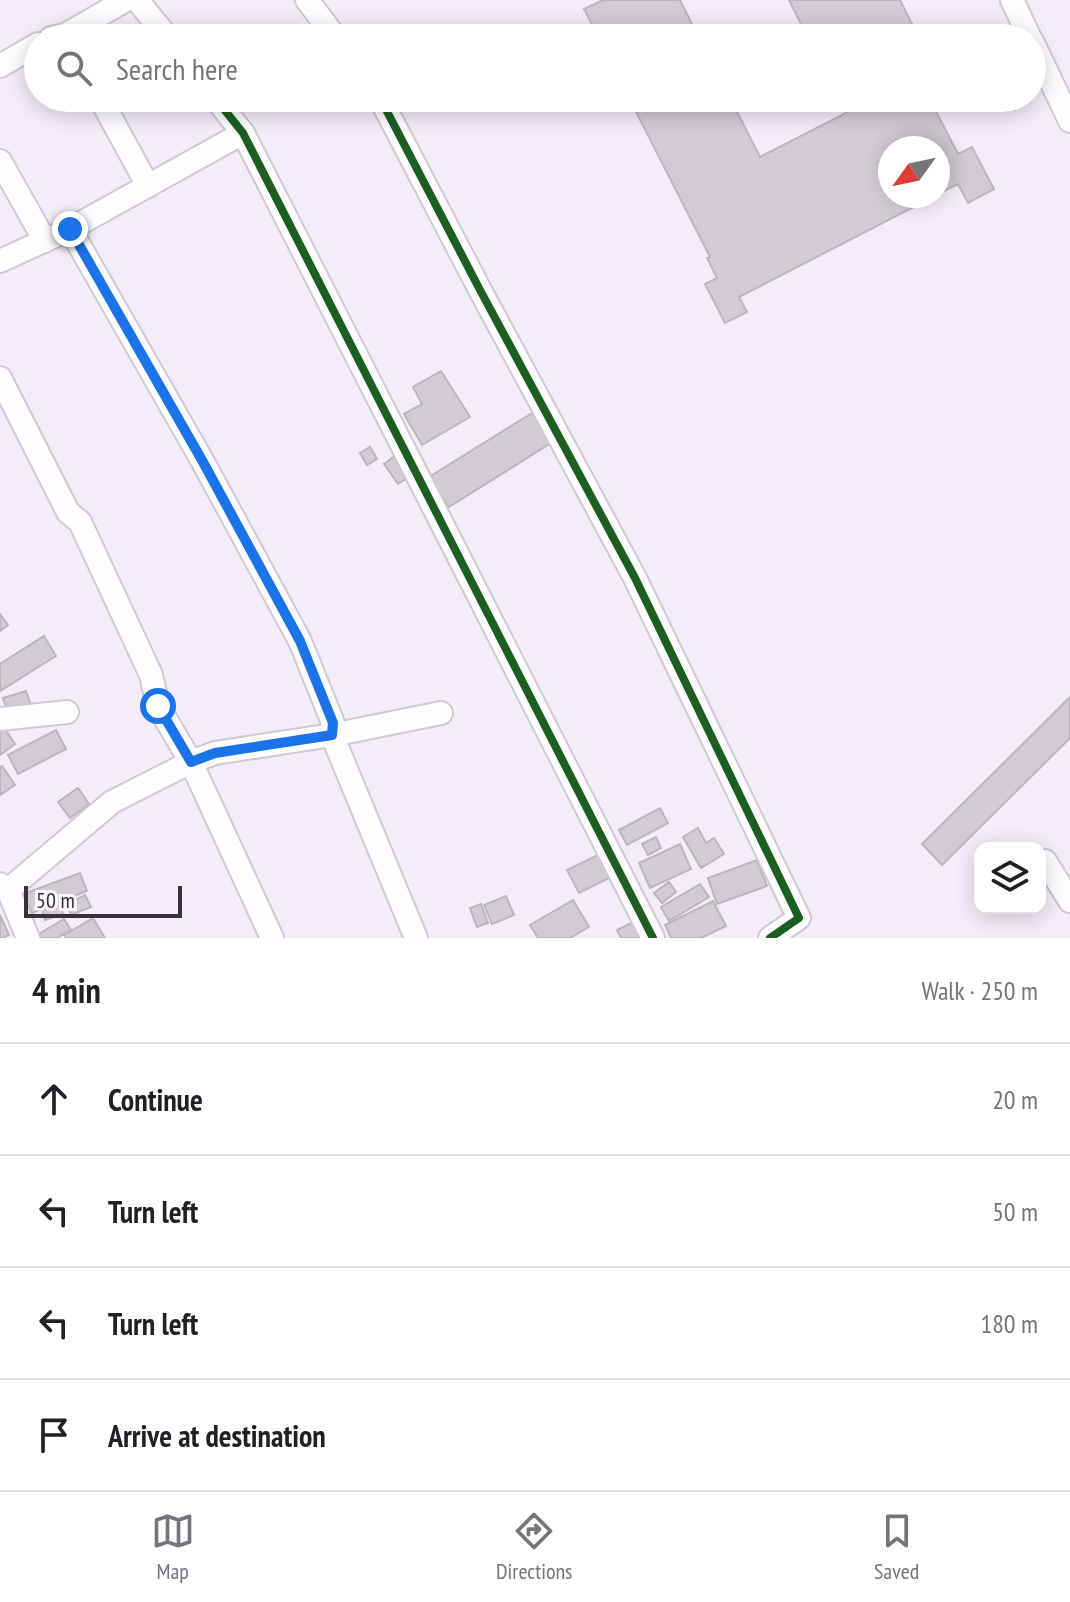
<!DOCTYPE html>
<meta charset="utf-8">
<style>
:root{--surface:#fff;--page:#f2f2f2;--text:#202124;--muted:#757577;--line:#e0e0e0;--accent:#78737d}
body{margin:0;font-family:"PT Sans Narrow",sans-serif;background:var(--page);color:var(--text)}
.controls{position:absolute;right:24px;bottom:24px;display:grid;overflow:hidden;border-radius:16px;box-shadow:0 4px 20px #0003}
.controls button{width:72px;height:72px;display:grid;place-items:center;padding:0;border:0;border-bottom:2px solid var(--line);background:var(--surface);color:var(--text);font:40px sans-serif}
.compass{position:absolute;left:878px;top:136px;width:72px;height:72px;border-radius:50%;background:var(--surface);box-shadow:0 4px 20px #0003;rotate:237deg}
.scale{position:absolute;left:24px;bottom:20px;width:158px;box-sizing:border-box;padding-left:8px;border:4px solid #36313a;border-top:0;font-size:22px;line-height:28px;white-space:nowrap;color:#36313a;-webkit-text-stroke:6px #fcf9fe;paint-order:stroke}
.stop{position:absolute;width:24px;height:24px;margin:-18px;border:6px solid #1a73e8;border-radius:50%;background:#fff}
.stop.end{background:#1a73e8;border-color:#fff;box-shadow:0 2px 8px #0008}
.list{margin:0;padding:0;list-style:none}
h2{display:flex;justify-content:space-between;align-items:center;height:104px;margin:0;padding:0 32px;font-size:34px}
h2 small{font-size:26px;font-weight:400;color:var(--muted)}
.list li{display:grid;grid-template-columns:52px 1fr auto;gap:24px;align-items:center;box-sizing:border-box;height:112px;padding:0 32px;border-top:2px solid var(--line)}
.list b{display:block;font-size:30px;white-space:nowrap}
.list em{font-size:26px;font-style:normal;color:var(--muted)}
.icon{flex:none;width:44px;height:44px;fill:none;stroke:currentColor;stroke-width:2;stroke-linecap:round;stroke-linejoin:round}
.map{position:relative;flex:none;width:1070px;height:938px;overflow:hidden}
.search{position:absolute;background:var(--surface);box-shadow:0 4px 20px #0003;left:24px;right:24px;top:24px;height:88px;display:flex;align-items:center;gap:20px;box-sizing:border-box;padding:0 28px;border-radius:44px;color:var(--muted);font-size:30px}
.sheet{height:552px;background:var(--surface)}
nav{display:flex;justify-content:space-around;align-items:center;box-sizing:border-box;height:112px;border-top:2px solid var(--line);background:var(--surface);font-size:22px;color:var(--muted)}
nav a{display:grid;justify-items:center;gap:4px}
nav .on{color:var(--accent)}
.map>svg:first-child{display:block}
.building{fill:#d3cbd4;stroke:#bcb5bd;stroke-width:2}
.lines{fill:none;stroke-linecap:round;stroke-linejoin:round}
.minor-casing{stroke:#cec9d3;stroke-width:26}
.minor{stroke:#fdfcfe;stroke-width:22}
.cycleway-casing{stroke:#fcf9fe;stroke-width:13}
.cycleway{stroke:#1b5e20;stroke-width:8}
.route{stroke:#1a73e8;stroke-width:10}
</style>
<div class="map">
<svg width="1070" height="938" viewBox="0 0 1070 938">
<rect width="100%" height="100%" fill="#f3edf9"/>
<!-- building -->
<g class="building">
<path d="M603 0H680L699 38H599L584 9Z"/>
<path d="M789 0H900L917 34 912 38H808Z"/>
<path d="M629 98H730L760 157 846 113 839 98H929L958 154 972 147 994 189 968 203 958 184 938 194V148H890V196H935L739 297 747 312 725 323 705 284 717 278 707 258 710 257Z"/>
<path d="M441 371 470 417 422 445 404 414 422 404 413 387Z"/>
<path d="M532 413 551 443 449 507 429 477Z"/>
<path d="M370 447 377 459 367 465 360 453Z"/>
<path d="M396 455 410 476 398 484 384 464Z"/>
<path d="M0 614 8 625 0 631Z"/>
<path d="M44 636 56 656 0 691V664Z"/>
<path d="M26 691 32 709 9 716 3 698Z"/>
<path d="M1070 697V738L942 865 922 844Z"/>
<path d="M3 726 15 744 0 755V729Z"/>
<path d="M56 730 66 749 18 774 8 755Z"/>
<path d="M2 766 15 785 0 795V767Z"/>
<path d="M78 788 89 804 70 818 58 802Z"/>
<path d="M660 808 668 823 627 845 619 830Z"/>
<path d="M698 828 706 843 714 838 724 854 701 868 683 837Z"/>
<path d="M656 837 661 848 648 855 642 844Z"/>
<path d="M680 844 691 869 650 888 639 863Z"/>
<path d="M602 853 613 876 579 893 567 870Z"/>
<path d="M757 860 767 886 717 904 708 878Z"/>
<path d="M80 873 87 891 32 913 23 894Z"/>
<path d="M669 882 676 892 662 903 654 893Z"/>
<path d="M700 884 709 897 669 921 661 907Z"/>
<path d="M85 895 91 907 71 915 67 904Z"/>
<path d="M506 896 514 915 492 924 484 905Z"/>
<path d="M573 900 589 927 570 938H538L530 925Z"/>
<path d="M713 901 726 926 701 938H671L665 925Z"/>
<path d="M60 904 63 914 45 920 42 910Z"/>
<path d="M481 904 488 923 477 927 470 908Z"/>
<path d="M0 915 9 935 3 938H0Z"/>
<path d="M93 918 105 938H66L64 935Z"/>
<path d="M64 919 71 930 57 938H39L37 935Z"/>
<path d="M639 919 648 938H621L617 930Z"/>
</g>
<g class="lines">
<defs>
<g id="minor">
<path d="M137 0 168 38"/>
<path d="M307 0 336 38"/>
<path d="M1012 0 1030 38"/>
<path d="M51 38 65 35 126 0"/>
<path d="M1032 41 1070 121"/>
<path d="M0 66 38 44"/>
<path d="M100 98 148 186"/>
<path d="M215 98 243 133 653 938"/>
<path d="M380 98 480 290 635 578 799 918 770 938"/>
<path d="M0 161 45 241"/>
<path d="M70 229 203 462 300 641 333 723 332 735 416 938"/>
<path d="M0 261 70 229 243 133"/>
<path d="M0 378 68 512 80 522 151 675 158 706 191 762 272 938"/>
<path d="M0 719 67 712"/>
<path d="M1045 861 1070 901"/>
<path d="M0 884 8 890 28 938"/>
<path d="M8 890 112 802 191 762 215 753 332 735 441 713"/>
</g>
</defs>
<!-- minor casing -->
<use href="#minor" class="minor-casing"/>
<!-- minor -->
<use href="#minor" class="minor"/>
<defs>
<g id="cycleway">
<path d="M215 98 243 133 653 938"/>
<path d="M380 98 480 290 635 578 799 918 770 938"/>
</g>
</defs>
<!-- cycleway casing -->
<use href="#cycleway" class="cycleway-casing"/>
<!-- cycleway -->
<use href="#cycleway" class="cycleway"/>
</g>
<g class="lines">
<!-- route -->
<path class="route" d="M70 229 203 462 300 641 333 723 332 735 215 753 191 762 158 706"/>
</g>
</svg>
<div class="controls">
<button><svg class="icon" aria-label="layers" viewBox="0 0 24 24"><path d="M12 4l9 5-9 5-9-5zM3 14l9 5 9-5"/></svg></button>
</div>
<svg class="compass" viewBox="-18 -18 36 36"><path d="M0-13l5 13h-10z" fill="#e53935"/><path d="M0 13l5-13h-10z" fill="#757577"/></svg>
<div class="scale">50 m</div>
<div class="stop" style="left:158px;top:706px"></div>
<div class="stop end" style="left:70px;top:229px"></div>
<div class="search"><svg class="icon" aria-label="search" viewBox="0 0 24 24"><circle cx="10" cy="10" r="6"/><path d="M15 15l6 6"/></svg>Search here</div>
</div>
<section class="sheet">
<h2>4 min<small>Walk · 250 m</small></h2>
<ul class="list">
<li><svg class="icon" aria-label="ahead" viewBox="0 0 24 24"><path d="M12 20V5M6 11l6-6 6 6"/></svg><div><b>Continue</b></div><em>20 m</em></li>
<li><svg class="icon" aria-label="left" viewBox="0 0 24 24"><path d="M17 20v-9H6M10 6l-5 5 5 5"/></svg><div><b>Turn left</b></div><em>50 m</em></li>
<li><svg class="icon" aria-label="left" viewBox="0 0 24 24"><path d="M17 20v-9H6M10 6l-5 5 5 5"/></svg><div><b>Turn left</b></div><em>180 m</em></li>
<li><svg class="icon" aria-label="arrive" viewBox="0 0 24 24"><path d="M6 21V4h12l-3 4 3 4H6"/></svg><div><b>Arrive at destination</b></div></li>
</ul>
</section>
<nav>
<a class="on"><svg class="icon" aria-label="map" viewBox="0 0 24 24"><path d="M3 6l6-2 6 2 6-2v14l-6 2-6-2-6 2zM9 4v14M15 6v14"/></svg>Map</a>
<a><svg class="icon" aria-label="directions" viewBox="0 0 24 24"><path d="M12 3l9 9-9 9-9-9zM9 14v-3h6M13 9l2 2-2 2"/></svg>Directions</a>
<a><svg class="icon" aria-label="saved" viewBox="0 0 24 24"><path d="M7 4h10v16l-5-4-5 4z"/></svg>Saved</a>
</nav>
